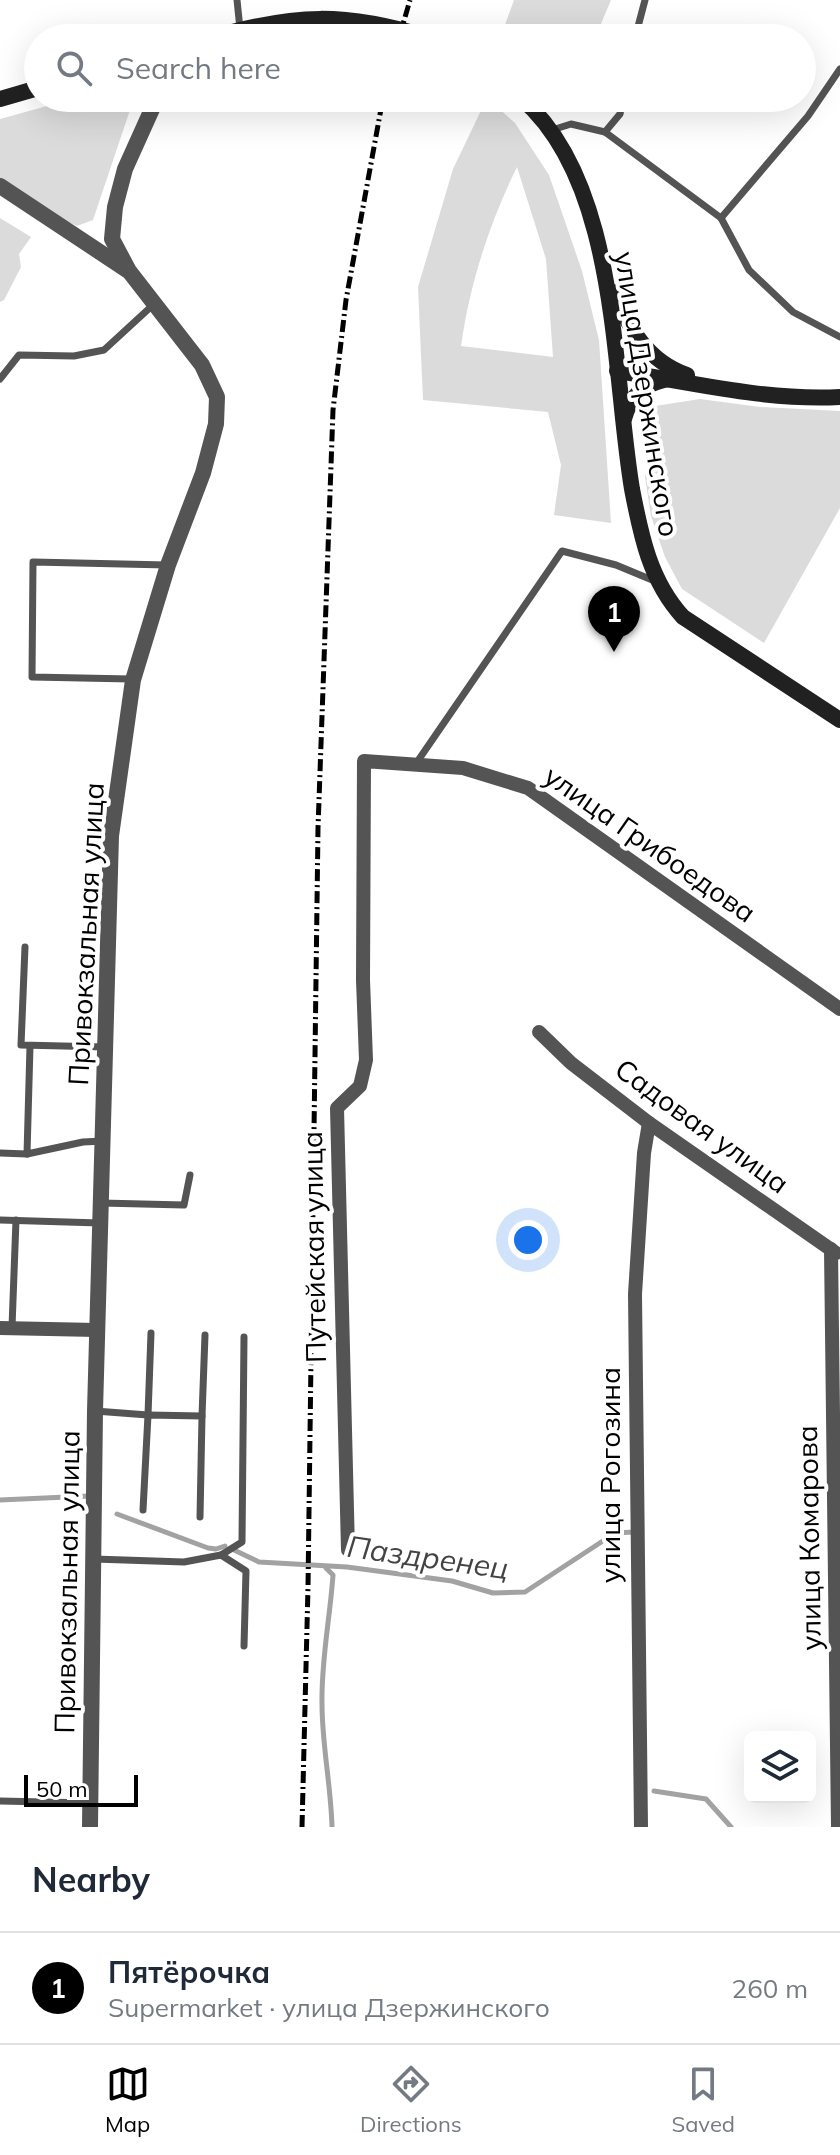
<!DOCTYPE html>
<meta charset="utf-8">
<style>
:root{--surface:#fff;--page:#f2f2f3;--text:#1f2937;--muted:#747a83;--line:#e0e1e3;--accent:#000}
body{margin:0;font-family:Mulish,sans-serif;background:var(--page);color:var(--text)}
.controls{position:absolute;right:24px;bottom:24px;display:grid;overflow:hidden;border-radius:12px;box-shadow:0 8px 32px #0002}
.controls button{width:72px;height:72px;display:grid;place-items:center;padding:0;border:0;border-bottom:2px solid var(--line);background:var(--surface);color:var(--text);font:40px sans-serif}
.scale{position:absolute;left:24px;bottom:20px;width:114px;box-sizing:border-box;padding-left:8px;border:4px solid #000;border-top:0;font-size:22px;line-height:28px;white-space:nowrap;color:#000;-webkit-text-stroke:6px #fff;paint-order:stroke}
.you{position:absolute;left:528px;top:1240px;width:28px;height:28px;margin:-20px;border:6px solid #fff;border-radius:50%;background:#1a73e8;box-shadow:0 0 0 12px #1a73e833}
.badge{display:grid;place-items:center;width:52px;height:52px;border-radius:50%;background:var(--accent);color:#fff;font-size:26px;font-weight:700}
.pin{position:absolute;translate:-50% -66px;filter:drop-shadow(0 2px 4px #0008)}
.pin::after{content:'';position:absolute;top:42px;width:28px;height:24px;background:inherit;clip-path:polygon(0 0,100% 0,50% 100%)}
.list{margin:0;padding:0;list-style:none}
h2{display:flex;justify-content:space-between;align-items:center;height:104px;margin:0;padding:0 32px;font-size:34px}
h2 small{font-size:26px;font-weight:400;color:var(--muted)}
.list li{display:grid;grid-template-columns:52px 1fr auto;gap:24px;align-items:center;box-sizing:border-box;height:112px;padding:0 32px;border-top:2px solid var(--line)}
.list b{display:block;font-size:30px;white-space:nowrap}
.list p{margin:0;font-size:26px;white-space:nowrap;color:var(--muted)}
.list em{font-size:26px;font-style:normal;color:var(--muted)}
.icon{flex:none;width:44px;height:44px;fill:none;stroke:currentColor;stroke-width:2;stroke-linecap:round;stroke-linejoin:round}
.map{position:relative;flex:none;width:840px;height:1827px;overflow:hidden}
.search{position:absolute;background:var(--surface);box-shadow:0 8px 32px #0002;left:24px;right:24px;top:24px;height:88px;display:flex;align-items:center;gap:20px;box-sizing:border-box;padding:0 28px;border-radius:44px;color:var(--muted);font-size:30px}
.sheet{height:216px;background:var(--surface)}
nav{display:flex;justify-content:space-around;align-items:center;box-sizing:border-box;height:112px;border-top:2px solid var(--line);background:var(--surface);font-size:22px;color:var(--muted)}
nav a{display:grid;justify-items:center;gap:4px}
nav .on{color:var(--accent)}
.map>svg:first-child{display:block}
.green{fill:#dbdbdb;fill-rule:evenodd}
.lines{fill:none;stroke-linecap:round;stroke-linejoin:round}
.stream{stroke:#a2a2a2;stroke-width:5}
.service{stroke:#545454;stroke-width:7}
.minor{stroke:#545454;stroke-width:14}
.tertiary{stroke:#545454;stroke-width:16}
.secondary{stroke:#212121;stroke-width:16}
.rail{stroke:#000;stroke-width:5;stroke-dasharray:12 4 2 4;stroke-linecap:butt}
.labels{text-anchor:middle;stroke-width:8;stroke-linejoin:round;paint-order:stroke}
.street-label{font-size:28px;fill:#000;stroke:#fff}
.water-label{font-size:30px;font-style:italic;fill:#434343;stroke:#fff}
</style>
<div class="map">
<svg width="840" height="1827" viewBox="0 0 840 1827">
<rect width="100%" height="100%" fill="#fff"/>
<!-- green -->
<g class="green">
<path d="M514 0H611L595 38H509L502 33Z"/>
<path d="M76 98H130L133 101 93 220 77 226 58 217 0 178V119Z"/>
<path d="M487 98 515 123 549 175 582 271 599 340 611 523 554 515 561 465 548 412 423 400 418 287 453 169ZM517 167 546 259 553 357 461 346C470 283 489 224 517 167Z"/>
<path d="M0 218 31 237 19 254 21 267 4 300 0 302Z"/>
<path d="M700 399 760 407 840 411V508L764 643 682 589 665 557 651 516 645 477 655 406Z"/>
</g>
<g class="lines">
<!-- stream -->
<g class="stream">
<path d="M0 1500 89 1496"/>
<path d="M117 1514 208 1548 216 1549 225 1546"/>
<path d="M234 1550 259 1562 347 1567 452 1581 493 1593 525 1592 615 1533 634 1532V1536"/>
<path d="M326 1568 333 1575C330 1618 321 1661 322 1704 322 1745 331 1786 332 1827"/>
<path d="M654 1791 706 1799 731 1827"/>
</g>
<!-- service -->
<g class="service">
<path d="M237 0 240 29"/>
<path d="M635 38 645 0"/>
<path d="M552 130 571 124 605 132 721 218 749 270 793 312 840 337"/>
<path d="M605 132 620 114 623 98"/>
<path d="M721 218 808 116 840 69"/>
<path d="M0 379 19 355 74 356 104 350 154 304"/>
<path d="M131 679 32 677 33 562 167 565"/>
<path d="M415 765 562 551 616 565 657 582"/>
<path d="M25 947 21 1045 105 1047"/>
<path d="M30 1046 27 1154 83 1142 103 1141"/>
<path d="M0 1153 27 1154"/>
<path d="M101 1203 184 1205 190 1175"/>
<path d="M0 1220 100 1223"/>
<path d="M12 1327 16 1220"/>
<path d="M95 1411 148 1415 151 1333"/>
<path d="M202 1416 205 1335"/>
<path d="M143 1510 148 1415 202 1416 200 1517"/>
<path d="M221 1555 242 1542 244 1337"/>
<path d="M94 1559 184 1562 221 1555 246 1571 244 1646"/>
<path d="M0 1801 90 1803"/>
</g>
<!-- minor -->
<g class="minor">
<path d="M539 1032 571 1063 649 1123 836 1253"/>
<path d="M831 1249 838 1827"/>
<path d="M0 1328 97 1330"/>
<path d="M348 1550 337 1108 360 1086 366 1060 363 980 364 761 463 768 528 788 840 1009"/>
<path d="M641 1827 635 1294 644 1153 649 1123"/>
</g>
<!-- tertiary -->
<g class="tertiary">
<path d="M0 186 127 270"/>
<path d="M90 1827 95 1411 111 836 133 680 168 565 203 473 216 424 217 397 202 365 129 271 112 239 115 207 125 169 157 98"/>
</g>
<!-- secondary -->
<g class="secondary">
<path d="M211 38C295 13 346 12 430 38"/>
<path d="M521 98C619 182 612 370 632 489 641 536 650 581 683 617L840 720"/>
<path d="M0 99 38 88"/>
<path d="M613 292C630 329 647 361 687 375"/>
<path d="M617 371C690 382 765 401 840 397"/>
<path d="M624 419C630 397 642 385 664 380"/>
</g>
<!-- rail -->
<g class="rail">
<path d="M399 38 410 0"/>
<path d="M302 1827 308 1587 318 828 333 410 346 300 383 98"/>
</g>
</g>
<g class="labels">
<!-- street labels -->
<g class="street-label">
<text transform="translate(647 394) rotate(81)" y="10">улица Дзержинского</text>
<text transform="translate(650 844) rotate(35)" y="10">улица Грибоедова</text>
<text transform="translate(86 934) rotate(-87)" y="10">Привокзальная улица</text>
<text transform="translate(702 1126) rotate(36)" y="10">Садовая улица</text>
<text transform="translate(314 1247) rotate(-91)" y="10">Путейская улица</text>
<text transform="translate(610 1475) rotate(-90)" y="10">улица Рогозина</text>
<text transform="translate(809 1538) rotate(-91)" y="10">улица Комарова</text>
<text transform="translate(67 1582) rotate(-89)" y="10">Привокзальная улица</text>
</g>
<!-- water labels -->
<g class="water-label">
<text transform="translate(428 1558) rotate(8)" y="10">Паздренец</text>
</g>
</g>
</svg>
<div class="controls">
<button><svg class="icon" aria-label="layers" viewBox="0 0 24 24"><path d="M12 4l9 5-9 5-9-5zM3 14l9 5 9-5"/></svg></button>
</div>
<div class="scale">50 m</div>
<div class="you"></div>
<div class="pin badge" style="left:614px;top:652px">1</div>
<div class="search"><svg class="icon" aria-label="search" viewBox="0 0 24 24"><circle cx="10" cy="10" r="6"/><path d="M15 15l6 6"/></svg>Search here</div>
</div>
<section class="sheet">
<h2>Nearby<small></small></h2>
<ul class="list">
<li><span class="badge">1</span><div><b>Пятёрочка</b><p>Supermarket · улица Дзержинского</p></div><em>260 m</em></li>
</ul>
</section>
<nav>
<a class="on"><svg class="icon" aria-label="map" viewBox="0 0 24 24"><path d="M3 6l6-2 6 2 6-2v14l-6 2-6-2-6 2zM9 4v14M15 6v14"/></svg>Map</a>
<a><svg class="icon" aria-label="directions" viewBox="0 0 24 24"><path d="M12 3l9 9-9 9-9-9zM9 14v-3h6M13 9l2 2-2 2"/></svg>Directions</a>
<a><svg class="icon" aria-label="saved" viewBox="0 0 24 24"><path d="M7 4h10v16l-5-4-5 4z"/></svg>Saved</a>
</nav>
